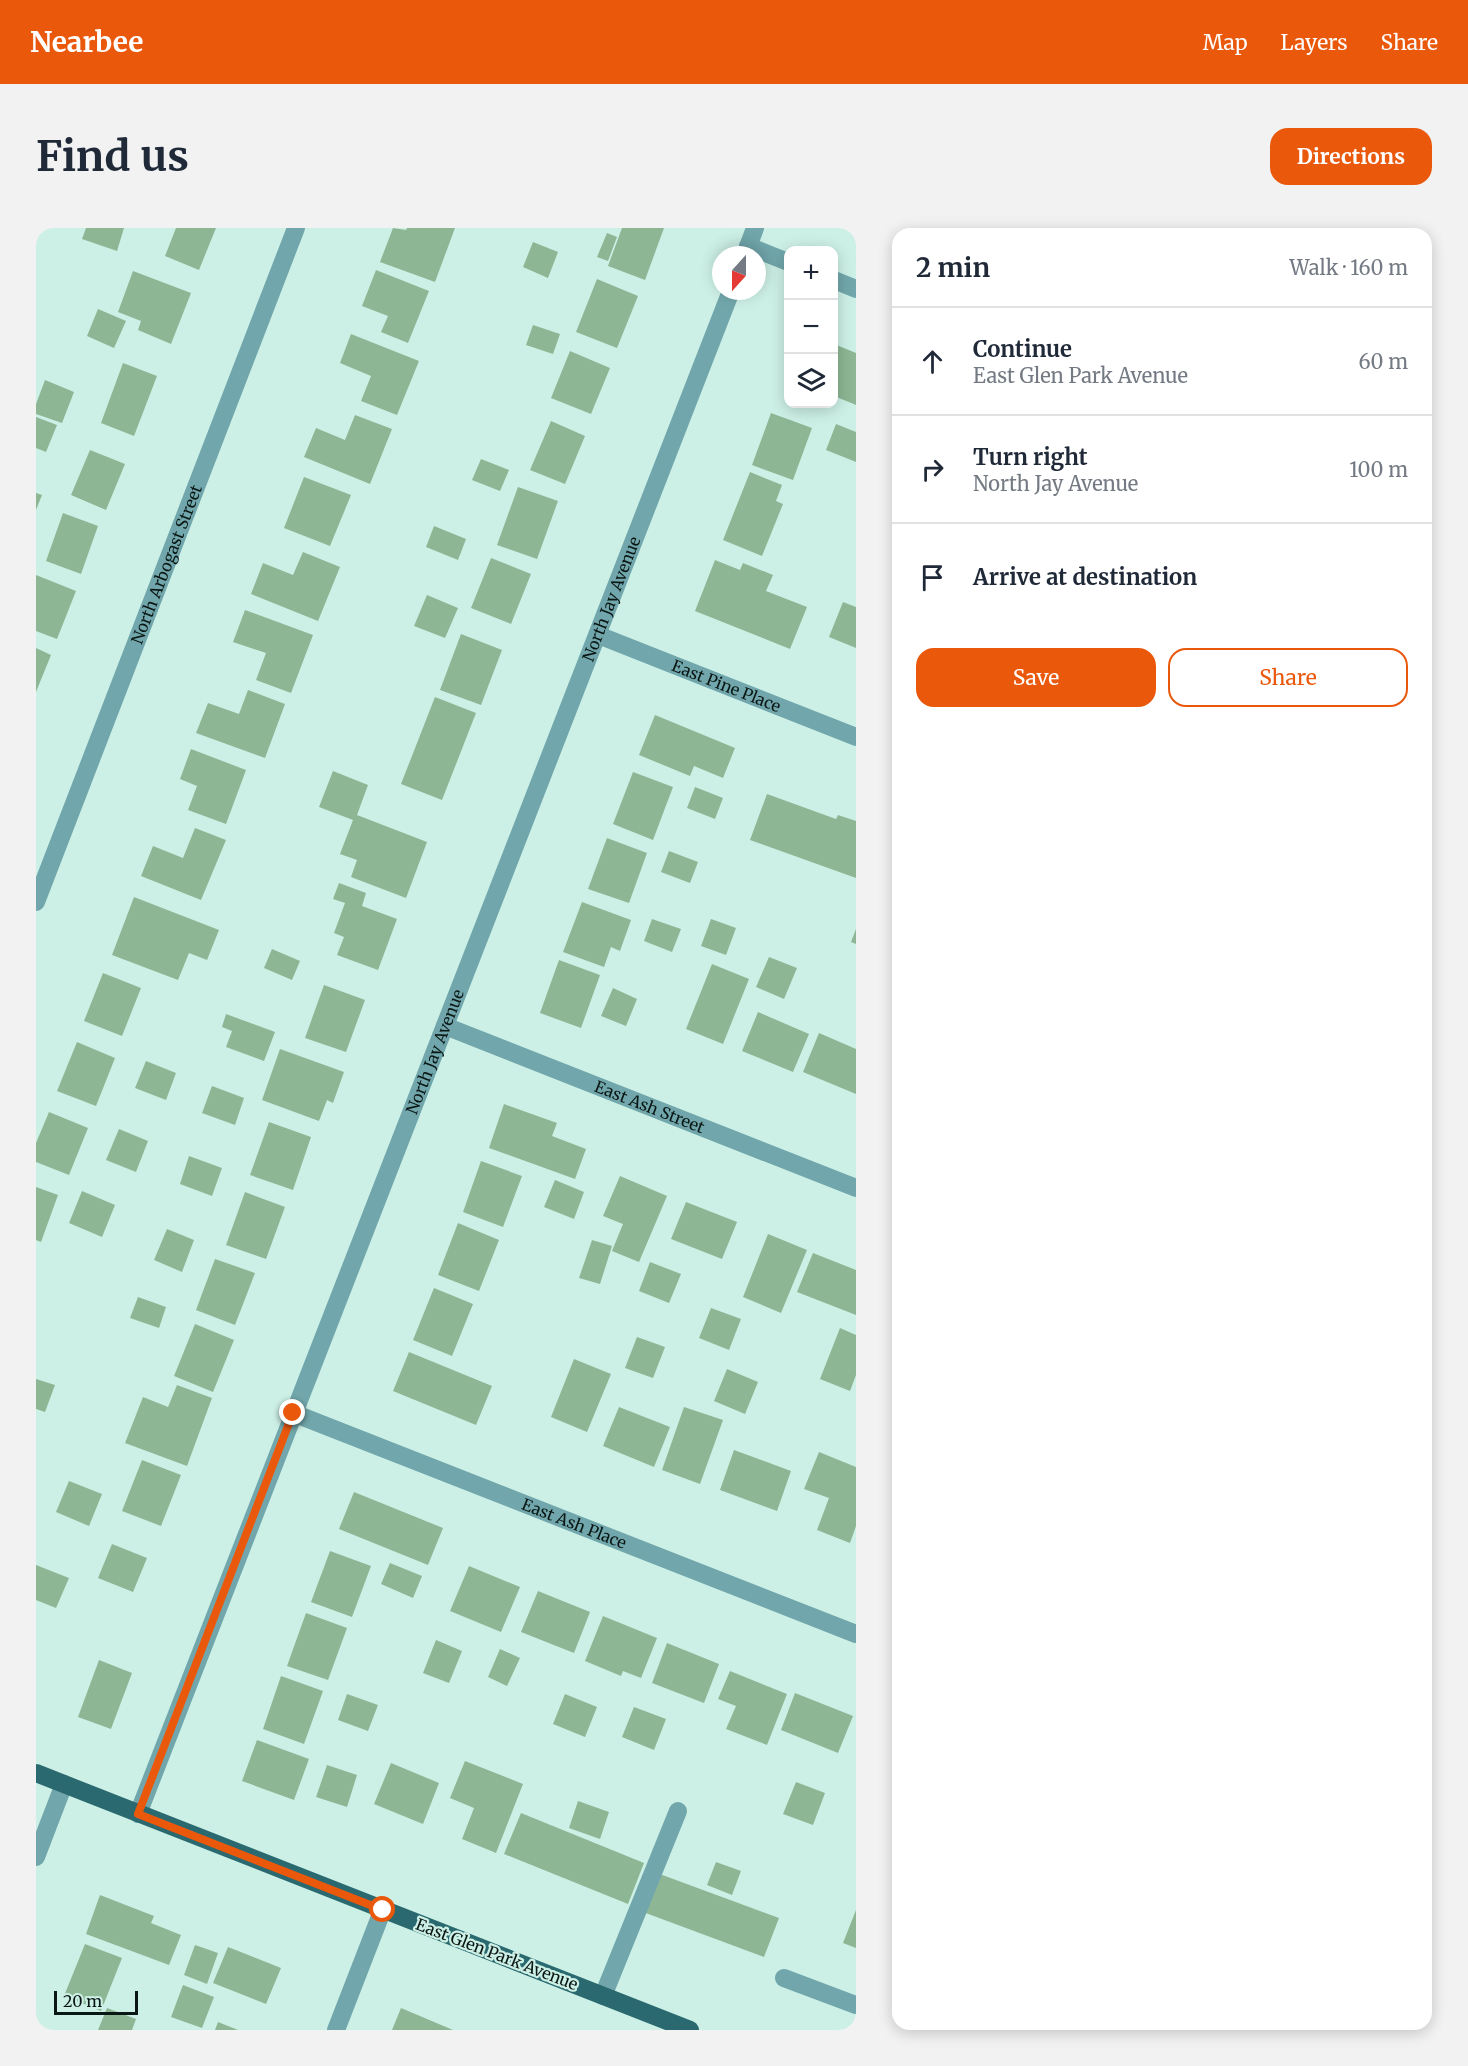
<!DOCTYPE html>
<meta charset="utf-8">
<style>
:root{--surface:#fff;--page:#f2f2f3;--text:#1f2937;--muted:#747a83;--line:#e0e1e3;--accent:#ea580c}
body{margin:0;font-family:Merriweather,serif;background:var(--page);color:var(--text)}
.controls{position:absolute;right:18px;top:18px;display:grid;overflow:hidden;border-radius:12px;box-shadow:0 3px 15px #0003}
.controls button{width:54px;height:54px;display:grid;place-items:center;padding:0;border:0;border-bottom:2px solid var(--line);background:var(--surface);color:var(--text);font:30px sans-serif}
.compass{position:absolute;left:676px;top:18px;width:54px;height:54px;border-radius:50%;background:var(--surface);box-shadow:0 3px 15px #0003;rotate:201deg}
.scale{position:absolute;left:18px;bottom:15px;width:84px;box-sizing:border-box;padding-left:6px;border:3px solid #0b1714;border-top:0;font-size:16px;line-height:21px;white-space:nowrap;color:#0b1714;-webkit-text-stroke:4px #cdf0e6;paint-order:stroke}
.stop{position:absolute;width:18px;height:18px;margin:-14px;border:4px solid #ea580c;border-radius:50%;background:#fff}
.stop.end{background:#ea580c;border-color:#fff;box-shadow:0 2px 6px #0008}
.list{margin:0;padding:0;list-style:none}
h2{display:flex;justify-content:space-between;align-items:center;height:78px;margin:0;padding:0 24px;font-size:26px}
h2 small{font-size:20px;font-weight:400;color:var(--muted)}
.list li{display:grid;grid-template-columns:39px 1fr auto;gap:18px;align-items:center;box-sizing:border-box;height:108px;padding:0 24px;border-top:2px solid var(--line)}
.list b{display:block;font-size:22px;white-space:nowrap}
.list p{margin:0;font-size:20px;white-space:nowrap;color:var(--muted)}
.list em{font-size:20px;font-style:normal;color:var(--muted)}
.actions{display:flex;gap:12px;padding:18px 24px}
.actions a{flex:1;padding:14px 0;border:2px solid var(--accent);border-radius:18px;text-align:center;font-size:21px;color:var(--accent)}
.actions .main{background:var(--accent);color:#fff}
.icon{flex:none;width:33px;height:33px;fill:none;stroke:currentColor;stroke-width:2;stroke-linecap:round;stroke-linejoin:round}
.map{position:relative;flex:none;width:820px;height:1802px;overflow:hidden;border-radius:18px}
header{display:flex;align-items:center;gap:36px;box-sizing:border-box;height:84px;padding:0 30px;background:var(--accent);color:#fff}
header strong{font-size:28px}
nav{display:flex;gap:33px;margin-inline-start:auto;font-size:21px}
.intro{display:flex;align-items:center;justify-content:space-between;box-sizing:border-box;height:144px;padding:0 36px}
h1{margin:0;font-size:42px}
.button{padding:15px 27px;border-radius:18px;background:var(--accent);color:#fff;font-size:21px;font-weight:700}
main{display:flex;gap:36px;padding:0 36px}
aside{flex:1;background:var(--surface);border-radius:18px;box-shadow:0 3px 15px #0003}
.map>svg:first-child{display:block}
.building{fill:#8db694}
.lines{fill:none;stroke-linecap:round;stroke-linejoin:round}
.minor{stroke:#71a7ac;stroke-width:18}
.major{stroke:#2a696f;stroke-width:18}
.route{stroke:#ea580c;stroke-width:8}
.labels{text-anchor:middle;stroke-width:4.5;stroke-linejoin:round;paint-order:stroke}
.street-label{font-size:16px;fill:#0b1714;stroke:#cdf0e6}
</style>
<header>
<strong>Nearbee</strong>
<nav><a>Map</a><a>Layers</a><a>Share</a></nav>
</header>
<div class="intro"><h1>Find us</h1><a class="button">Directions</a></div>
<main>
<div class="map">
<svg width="820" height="1802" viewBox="0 0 820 1802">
<rect width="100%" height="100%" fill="#cdf0e6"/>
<!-- building -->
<g class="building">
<path d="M50 0H88L81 23 46 11Z"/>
<path d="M140 0H180L163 42 129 28Z"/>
<path d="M357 0 370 2 371 0H419L399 54 344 34Z"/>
<path d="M586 0H628L609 52 572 38Z"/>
<path d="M571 5 581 9 572 33 561 29Z"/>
<path d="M497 14 522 24 512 50 487 39Z"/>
<path d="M340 42 393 63 372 115 345 104 352 88 326 78Z"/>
<path d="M97 43 155 65 135 116 102 102 105 93 82 84Z"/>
<path d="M561 51 602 68 581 120 540 104Z"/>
<path d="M62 81 90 93 78 120 51 108Z"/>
<path d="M497 97 524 106 517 126 490 117Z"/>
<path d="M315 106 383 133 361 187 325 173 335 148 304 135Z"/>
<path d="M798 116 820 125V177L798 168Z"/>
<path d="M534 123 574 140 555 186 515 170Z"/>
<path d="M87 135 121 148 98 208 65 195Z"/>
<path d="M9 152 38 164 26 195 0 186V176Z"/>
<path d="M735 185 776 200 757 252 716 237Z"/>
<path d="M319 187 356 201 334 256 268 229 280 200 309 212Z"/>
<path d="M0 189 21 197 10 224 0 220Z"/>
<path d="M515 193 549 208 529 256 494 242Z"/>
<path d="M800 196 820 204V234L790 222Z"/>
<path d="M54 222 89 236 70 282 35 267Z"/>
<path d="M445 231 473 242 464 263 436 252Z"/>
<path d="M714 244 746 257 740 273 747 276 726 328 687 312Z"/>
<path d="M268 249 315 267 294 318 248 300Z"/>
<path d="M482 259 522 273 501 331 461 317Z"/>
<path d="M0 265 6 267 0 282Z"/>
<path d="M27 285 62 298 45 346 10 333Z"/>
<path d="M398 298 430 311 422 332 390 319Z"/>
<path d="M267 324 304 339 282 393 215 366 227 335 257 347Z"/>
<path d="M455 330 495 346 475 396 435 380Z"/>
<path d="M679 332 704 342 707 335 737 347 730 363 771 379 754 421 659 383Z"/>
<path d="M0 347 40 363 21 411 0 403Z"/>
<path d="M391 367 422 380 409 410 378 398Z"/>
<path d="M807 374 820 379V420L793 409Z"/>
<path d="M209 382 277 407 255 465 220 452 230 425 197 414Z"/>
<path d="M425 406 466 422 445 477 404 462Z"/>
<path d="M0 420 15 427 0 464Z"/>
<path d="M212 462 249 476 229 530 160 505 172 475 203 486Z"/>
<path d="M399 469 440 485 406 572 365 556Z"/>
<path d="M619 487 699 520 687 550 658 538 654 548 603 527Z"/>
<path d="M155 521 210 542 190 596 152 582 161 558 144 551Z"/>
<path d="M297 543 332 557 321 587 391 614 370 670 315 649 321 632 304 626 317 592 283 579Z"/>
<path d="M597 544 637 559 617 612 577 596Z"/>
<path d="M659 559 687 570 679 591 651 580Z"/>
<path d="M731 566 800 591 802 587 820 593V650L714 612Z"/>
<path d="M159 600 190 612 165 672 105 648 117 618 147 630Z"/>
<path d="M571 610 611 625 593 675 552 661Z"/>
<path d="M633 623 662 634 654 655 625 644Z"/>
<path d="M303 655 330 665 326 678 361 691 342 742 301 727 308 709 298 705 309 675 297 671Z"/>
<path d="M98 669 183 702 171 732 153 725 142 752 76 727Z"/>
<path d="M546 674 595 692 584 723 575 719 568 739 527 724Z"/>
<path d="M616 691 645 701 636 724 608 713Z"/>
<path d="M675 691 700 700 690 727 665 718Z"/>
<path d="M820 701V716L815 714Z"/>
<path d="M236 721 264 733 256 752 228 740Z"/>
<path d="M733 729 761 740 748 771 720 759Z"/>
<path d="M523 732 564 747 545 800 504 785Z"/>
<path d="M676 736 713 751 687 816 650 801Z"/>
<path d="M67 745 105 760 86 808 48 793Z"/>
<path d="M288 757 329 772 310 824 269 810Z"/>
<path d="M577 760 601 771 590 798 565 788Z"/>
<path d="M722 784 773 806 757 844 706 823Z"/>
<path d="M190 786 239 804 228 833 190 819 196 803 186 799Z"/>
<path d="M783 805 820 821V866L767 844Z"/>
<path d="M41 814 79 830 60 878 21 863Z"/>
<path d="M244 821 308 844 297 875 291 872 283 893 226 872Z"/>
<path d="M110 833 140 845 130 872 99 860Z"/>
<path d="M176 858 208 870 199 897 166 885Z"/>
<path d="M468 876 521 895 516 908 550 921 539 951 453 920Z"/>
<path d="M13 884 52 900 33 947 0 934V915Z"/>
<path d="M233 894 275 909 257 962 214 947Z"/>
<path d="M83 901 112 913 100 944 70 932Z"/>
<path d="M153 928 186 940 176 968 144 956Z"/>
<path d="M445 933 486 948 467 999 427 984Z"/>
<path d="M584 948 631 968 603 1034 576 1023 587 996 567 988Z"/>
<path d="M519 952 548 964 538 991 508 979Z"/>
<path d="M0 959 22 967 5 1014 0 1012Z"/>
<path d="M46 963 79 977 66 1009 33 995Z"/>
<path d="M209 964 249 979 230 1031 190 1017Z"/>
<path d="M650 974 701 994 686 1031 635 1011Z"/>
<path d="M422 995 463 1012 443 1063 402 1047Z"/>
<path d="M131 1001 158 1012 146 1044 118 1032Z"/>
<path d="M732 1006 771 1022 745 1085 707 1069Z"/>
<path d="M556 1012 576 1018 564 1056 543 1050Z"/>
<path d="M777 1025 820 1042V1087L761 1064Z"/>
<path d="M179 1031 219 1045 199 1097 160 1082Z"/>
<path d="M614 1034 645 1046 633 1075 603 1063Z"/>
<path d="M398 1060 437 1076 416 1128 377 1112Z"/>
<path d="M102 1069 130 1079 123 1100 94 1090Z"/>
<path d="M675 1080 705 1091 693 1122 663 1110Z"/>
<path d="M159 1096 198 1112 177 1164 138 1148Z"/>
<path d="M804 1100 820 1107V1147L814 1163 784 1151Z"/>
<path d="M601 1109 629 1119 617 1150 589 1140Z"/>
<path d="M373 1124 456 1158 440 1197 357 1163Z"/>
<path d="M538 1131 575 1146 551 1204 515 1189Z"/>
<path d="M691 1141 722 1154 709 1186 678 1173Z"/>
<path d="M0 1151 19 1157 9 1184 0 1181Z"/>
<path d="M141 1157 176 1170 151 1238 89 1215 107 1169 132 1179Z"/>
<path d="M583 1179 634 1199 618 1239 567 1218Z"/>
<path d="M648 1179 687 1192 664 1256 626 1242Z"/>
<path d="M698 1222 755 1243 741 1283 684 1262Z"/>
<path d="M783 1224 820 1239V1298L814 1315 781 1302 793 1270 768 1261Z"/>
<path d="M106 1232 145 1247 125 1298 86 1283Z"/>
<path d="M33 1253 66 1266 53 1298 20 1284Z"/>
<path d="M318 1264 407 1300 392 1337 303 1301Z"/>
<path d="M76 1316 111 1330 97 1364 62 1350Z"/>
<path d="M294 1323 335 1338 316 1389 275 1374Z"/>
<path d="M354 1335 386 1348 377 1370 345 1356Z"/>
<path d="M0 1337 33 1350 20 1380 0 1372Z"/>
<path d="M433 1338 484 1359 465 1404 414 1383Z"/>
<path d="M502 1363 554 1384 538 1425 485 1404Z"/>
<path d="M270 1385 311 1400 292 1452 251 1438Z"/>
<path d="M567 1388 621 1410 605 1450 587 1443 585 1448 549 1433Z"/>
<path d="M400 1412 426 1423 413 1455 387 1445Z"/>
<path d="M631 1415 683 1436 668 1475 616 1455Z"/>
<path d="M464 1421 484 1430 471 1458 452 1449Z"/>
<path d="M63 1432 96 1445 75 1501 42 1489Z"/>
<path d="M694 1443 751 1466 731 1517 690 1501 700 1478 682 1471Z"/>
<path d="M245 1448 287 1463 268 1516 227 1501Z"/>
<path d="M759 1465 817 1488 802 1525 745 1502Z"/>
<path d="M311 1466 342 1477 332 1503 302 1492Z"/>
<path d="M529 1466 561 1479 549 1509 517 1496Z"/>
<path d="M598 1479 630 1491 618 1522 586 1509Z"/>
<path d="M221 1512 273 1531 258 1572 206 1553Z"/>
<path d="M429 1533 487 1556 460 1625 426 1611 438 1580 414 1570Z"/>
<path d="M355 1535 403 1555 387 1596 338 1576Z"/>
<path d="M291 1537 321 1547 311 1579 280 1569Z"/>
<path d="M760 1554 789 1565 777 1597 747 1586Z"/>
<path d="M542 1573 573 1584 564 1611 533 1600Z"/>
<path d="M485 1585 608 1635 592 1676 468 1626Z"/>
<path d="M680 1634 705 1643 696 1667 671 1657Z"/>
<path d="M621 1645 743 1690 728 1729 607 1684Z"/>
<path d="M64 1667 118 1688 115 1695 145 1707 133 1737 50 1706Z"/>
<path d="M820 1682V1720L807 1715Z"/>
<path d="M49 1716 86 1730 65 1783 28 1768Z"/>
<path d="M159 1717 182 1725 171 1756 148 1747Z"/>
<path d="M192 1719 245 1740 230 1776 177 1755Z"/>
<path d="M147 1757 178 1769 166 1800 135 1789Z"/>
<path d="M71 1780 100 1791 96 1802H62Z"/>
<path d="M365 1780 417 1802H356Z"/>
<path d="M182 1794 202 1802H179Z"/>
</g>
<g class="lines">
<!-- minor -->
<g class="minor">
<path d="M712 18 752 34"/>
<path d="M709 27 719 0"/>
<path d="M798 52 820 61"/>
<path id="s1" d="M562 407 820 509"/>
<path id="s2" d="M0 674 260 0"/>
<path id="s3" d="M409 798 820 960"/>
<path id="s4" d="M257 1185 820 1406"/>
<path id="s5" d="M102 1586 695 63"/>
<path d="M0 1629 28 1556"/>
<path d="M748 1750 820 1777"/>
<path d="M567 1768 642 1583"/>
<path d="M300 1802 347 1681"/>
</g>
<!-- major -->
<path class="major" d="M0 1545 654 1802"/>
</g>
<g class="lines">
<!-- route -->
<path class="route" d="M257 1185 102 1586 347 1682"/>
</g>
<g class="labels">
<!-- street labels -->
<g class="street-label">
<text dy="6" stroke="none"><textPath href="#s2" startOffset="362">North Arbogast Street</textPath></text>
<text dy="6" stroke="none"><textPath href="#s5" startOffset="1304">North Jay Avenue</textPath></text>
<text dy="6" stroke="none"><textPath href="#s1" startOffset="138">East Pine Place</textPath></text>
<text dy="6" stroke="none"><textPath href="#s5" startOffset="818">North Jay Avenue</textPath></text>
<text dy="6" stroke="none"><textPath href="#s3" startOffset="220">East Ash Street</textPath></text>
<text dy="6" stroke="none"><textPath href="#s4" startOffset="302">East Ash Place</textPath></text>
<text transform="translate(461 1726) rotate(21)" y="6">East Glen Park Avenue</text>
</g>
</g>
</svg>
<div class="controls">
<button>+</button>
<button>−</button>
<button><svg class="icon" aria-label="layers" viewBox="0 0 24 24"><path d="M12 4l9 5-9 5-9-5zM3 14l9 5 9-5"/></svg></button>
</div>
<svg class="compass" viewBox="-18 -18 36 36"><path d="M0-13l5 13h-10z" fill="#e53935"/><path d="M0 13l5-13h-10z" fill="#747a83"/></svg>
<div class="scale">20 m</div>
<div class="stop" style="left:347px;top:1682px"></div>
<div class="stop end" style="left:257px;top:1185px"></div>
</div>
<aside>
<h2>2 min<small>Walk · 160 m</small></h2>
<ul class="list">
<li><svg class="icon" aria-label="ahead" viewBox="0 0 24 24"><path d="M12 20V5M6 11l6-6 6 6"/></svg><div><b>Continue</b><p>East Glen Park Avenue</p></div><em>60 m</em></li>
<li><svg class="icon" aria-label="right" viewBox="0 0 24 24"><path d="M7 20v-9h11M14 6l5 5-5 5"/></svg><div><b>Turn right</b><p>North Jay Avenue</p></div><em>100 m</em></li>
<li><svg class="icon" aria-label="arrive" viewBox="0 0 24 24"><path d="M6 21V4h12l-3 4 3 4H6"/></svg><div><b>Arrive at destination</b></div></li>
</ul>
<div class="actions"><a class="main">Save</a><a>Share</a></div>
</aside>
</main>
